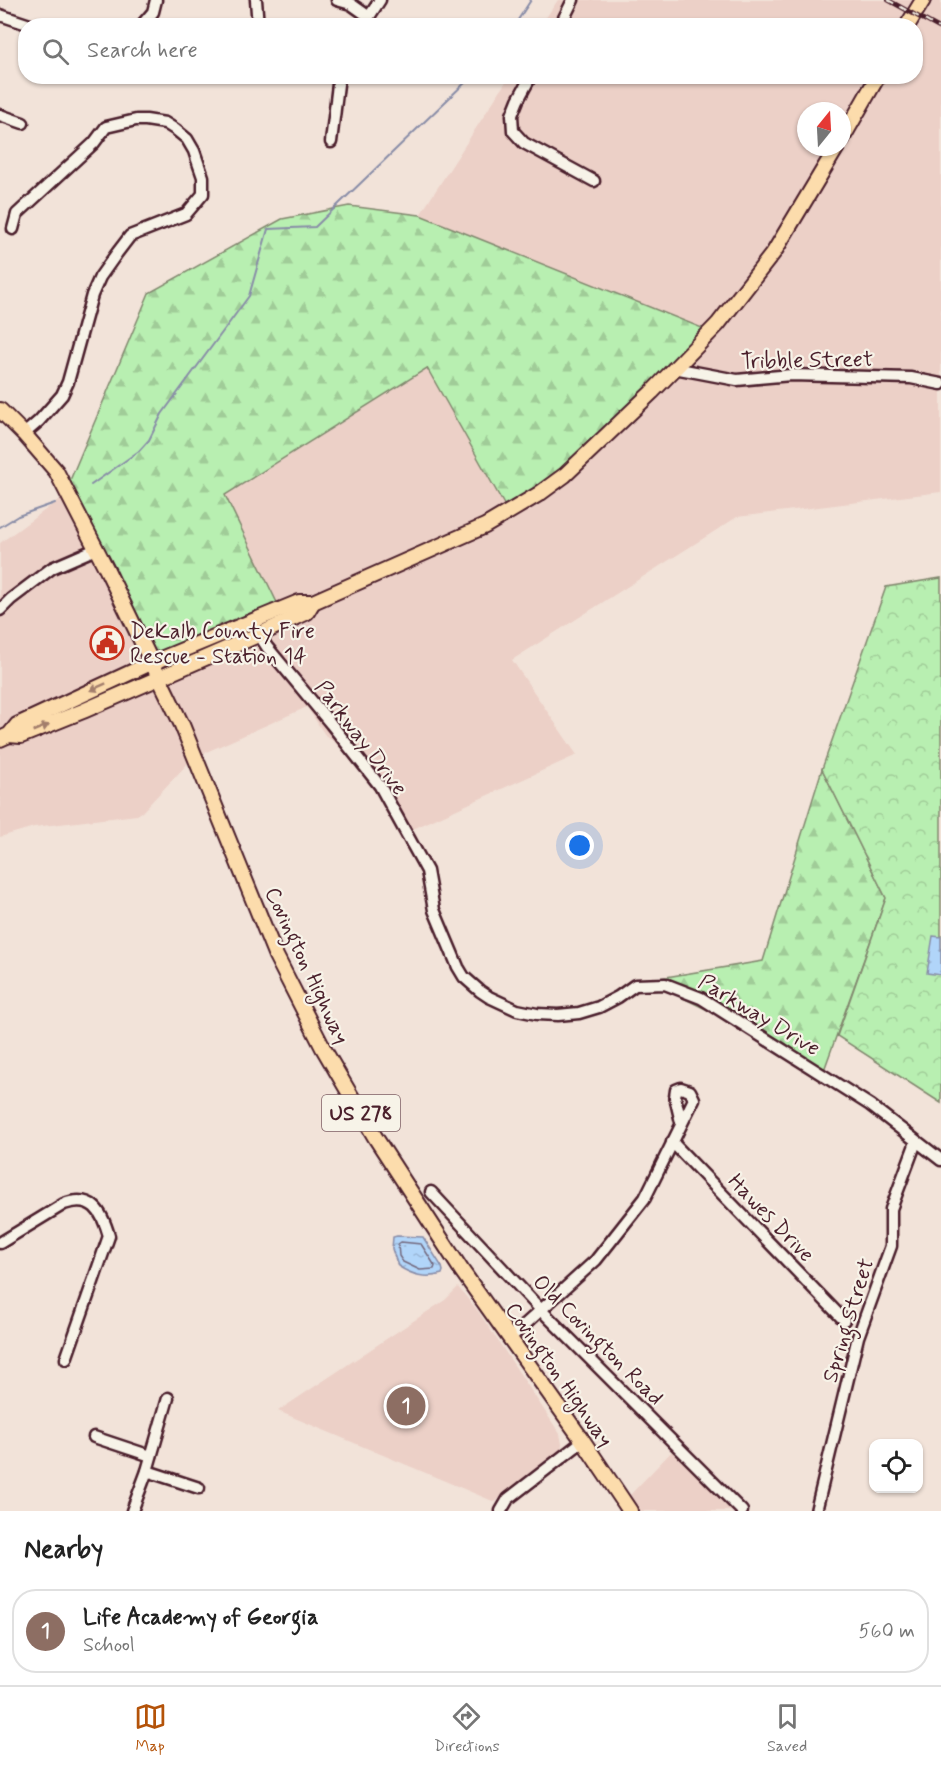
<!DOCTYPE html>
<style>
:root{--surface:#fff;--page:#f6f6f6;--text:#222;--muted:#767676;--line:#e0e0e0;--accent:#b45309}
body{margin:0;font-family:Mynerve,sans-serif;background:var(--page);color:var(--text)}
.controls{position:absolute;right:18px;bottom:18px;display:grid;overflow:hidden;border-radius:12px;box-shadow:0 2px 4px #0004}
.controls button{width:54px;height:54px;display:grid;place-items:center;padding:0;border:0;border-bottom:2px solid var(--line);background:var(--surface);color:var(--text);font:30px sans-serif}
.compass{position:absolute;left:797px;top:102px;width:54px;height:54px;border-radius:50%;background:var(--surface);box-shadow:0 2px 4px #0004;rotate:18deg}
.you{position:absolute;left:580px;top:846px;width:21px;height:21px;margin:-15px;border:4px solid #fff;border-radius:50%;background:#1a73e8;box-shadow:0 0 0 9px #1a73e833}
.badge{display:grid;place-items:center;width:39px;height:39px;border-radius:50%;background:var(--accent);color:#fff;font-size:20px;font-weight:700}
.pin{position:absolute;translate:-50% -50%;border:3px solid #fff;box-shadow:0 2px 6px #0006}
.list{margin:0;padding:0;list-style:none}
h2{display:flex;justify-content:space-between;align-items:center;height:78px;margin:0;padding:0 24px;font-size:26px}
h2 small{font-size:20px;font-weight:400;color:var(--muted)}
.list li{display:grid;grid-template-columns:39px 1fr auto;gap:18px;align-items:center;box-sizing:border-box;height:84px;margin:0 12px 12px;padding:0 12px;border:2px solid var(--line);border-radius:24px}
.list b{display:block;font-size:22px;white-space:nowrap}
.list p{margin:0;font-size:20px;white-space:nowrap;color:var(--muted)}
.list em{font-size:20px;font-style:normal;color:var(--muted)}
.icon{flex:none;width:33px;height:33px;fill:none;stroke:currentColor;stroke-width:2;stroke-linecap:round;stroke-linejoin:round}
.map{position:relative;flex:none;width:941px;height:1511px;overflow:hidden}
.search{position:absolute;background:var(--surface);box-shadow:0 2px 4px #0004;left:18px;right:18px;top:18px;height:66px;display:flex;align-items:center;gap:15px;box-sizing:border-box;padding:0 21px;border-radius:24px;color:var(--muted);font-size:22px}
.sheet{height:174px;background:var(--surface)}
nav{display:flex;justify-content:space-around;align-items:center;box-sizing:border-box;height:84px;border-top:2px solid var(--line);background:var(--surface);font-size:16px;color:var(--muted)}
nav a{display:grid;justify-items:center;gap:3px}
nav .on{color:var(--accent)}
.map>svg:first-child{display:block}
.built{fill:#ecd0c7;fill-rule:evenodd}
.forest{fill:url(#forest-firs);stroke:#81876e;stroke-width:1.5}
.park{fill:url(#park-crowns);stroke:#81876e;stroke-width:1.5}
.water{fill:url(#water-ripples);stroke:#888ca7;stroke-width:1.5}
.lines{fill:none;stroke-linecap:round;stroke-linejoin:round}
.shore{stroke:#73687d;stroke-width:1.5}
.stream{stroke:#888ca7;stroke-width:2}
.minor-casing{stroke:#4a1f2b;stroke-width:15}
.major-casing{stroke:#4a1f2b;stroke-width:18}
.minor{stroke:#f7f3e8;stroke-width:10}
.major{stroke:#fcdcac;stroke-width:14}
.rail-casing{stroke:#4a1f2b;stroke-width:4.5}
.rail{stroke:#f7f3e8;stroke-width:2;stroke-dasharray:7;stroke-linecap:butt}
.oneway{fill:#a37e6c}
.labels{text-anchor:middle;stroke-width:4.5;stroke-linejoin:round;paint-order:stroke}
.shield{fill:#f7f3e8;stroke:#7e5f64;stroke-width:1.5}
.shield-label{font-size:21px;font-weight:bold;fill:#4a1f2b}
.street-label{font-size:22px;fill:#4a1f2b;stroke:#f7f3e8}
.poi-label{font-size:22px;fill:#4a1f2b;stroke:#f7f3e8;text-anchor:start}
</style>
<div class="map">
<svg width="941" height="1511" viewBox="0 0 941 1511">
<defs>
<pattern id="forest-firs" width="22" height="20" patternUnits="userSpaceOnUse" patternTransform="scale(1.5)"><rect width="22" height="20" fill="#b8efb1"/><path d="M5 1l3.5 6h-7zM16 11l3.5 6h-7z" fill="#a0cc98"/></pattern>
<pattern id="park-crowns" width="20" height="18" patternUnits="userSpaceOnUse" patternTransform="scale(1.5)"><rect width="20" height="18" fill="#b8efb1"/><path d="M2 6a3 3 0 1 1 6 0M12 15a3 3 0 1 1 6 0" fill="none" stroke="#a0cc98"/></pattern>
<pattern id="water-ripples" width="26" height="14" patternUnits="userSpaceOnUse" patternTransform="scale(1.5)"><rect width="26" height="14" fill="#b1d5f9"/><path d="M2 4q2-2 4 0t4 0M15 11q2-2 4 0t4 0" fill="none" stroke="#9ab6d6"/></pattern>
</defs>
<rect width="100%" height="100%" fill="#f2e3d9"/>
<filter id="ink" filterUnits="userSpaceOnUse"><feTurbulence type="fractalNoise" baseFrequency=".0167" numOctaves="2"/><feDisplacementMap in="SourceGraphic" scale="12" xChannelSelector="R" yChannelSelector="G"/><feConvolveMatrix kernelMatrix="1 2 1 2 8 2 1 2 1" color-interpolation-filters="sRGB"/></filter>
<g filter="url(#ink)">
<!-- built -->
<g class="built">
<path d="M558 0H941V492L737 517 512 660 577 755 404 833 364 764 325 735 307 707 193 758 142 812 137 815 34 827 0 837V543L63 497 281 613 225 496 428 367 506 508 712 332 420 215 509 77 916 76V26L541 25ZM806 111H842V147H806Z"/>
<path d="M458 1287 478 1311 560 1434 562 1444 561 1450 495 1502 278 1411 445 1300Z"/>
<path d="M676 1447 737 1511H637L628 1497Z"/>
</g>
<!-- forest -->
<g class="forest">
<path d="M349 206 420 215 712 332 578 466 506 508 427 368 225 495 282 613 159 678 63 497 149 293 282 219Z"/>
<path d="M822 769 886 898 823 1073 796 1053 675 994 654 979 763 961Z"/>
</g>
<!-- park -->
<path class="park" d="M941 578V1103L837 1036 886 898 822 769 886 587Z"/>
<!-- water -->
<g class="water">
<path d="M933 936 941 937V975L927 973Z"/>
<path d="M397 1236 423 1237 442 1267 443 1271 442 1274C425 1279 412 1275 398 1266L392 1249 393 1237Z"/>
</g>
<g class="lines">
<!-- shore -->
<path class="shore" d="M401 1242 421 1244 435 1266 434 1269 420 1270 403 1262 399 1256 398 1244Z"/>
<!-- stream -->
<g class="stream">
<path d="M514 26 531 0"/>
<path d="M91 485 139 451 149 440 162 414 249 296 268 229 315 227 472 76"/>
<path d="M0 527 18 516 55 503"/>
</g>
<defs>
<g id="minor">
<path d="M256 0 258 26"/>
<path d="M337 0 351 4 368 16"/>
<path d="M0 15 33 26"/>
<path d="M141 26 153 12 156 0"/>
<path d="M363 26 380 0"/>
<path d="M560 26 573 0"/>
<path d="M531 76 518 100 512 115 513 131 524 143 594 181"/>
<path d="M0 115 23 123"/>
<path d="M331 142 339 76"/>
<path d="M13 229 17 214 94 143 106 127 136 120H146L165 123 176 130 187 139 194 151 203 177V194L186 214 130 236 117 253 100 277 92 295 68 382 62 395 39 421 24 434"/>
<path d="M674 368 737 380 791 375 911 378 941 384"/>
<path d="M0 610 11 599 52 568 96 549"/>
<path d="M256 630 267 647 331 724 380 786 427 871 434 910 458 967 464 977 480 991 489 997 517 1010 537 1014 558 1015 579 1013 599 1007 618 997 635 985 665 984 701 998 870 1105 941 1160"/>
<path d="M672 1142 844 1320"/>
<path d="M431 1192 542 1311 742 1511"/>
<path d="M0 1243 64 1204C92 1194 102 1211 109 1236L66 1359"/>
<path d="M509 1339 596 1260 645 1198 694 1099 690 1091 681 1088 676 1090 675 1097 681 1122"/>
<path d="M94 1437 151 1456"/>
<path d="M147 1471 199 1488"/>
<path d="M132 1511 147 1471 168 1398"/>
<path d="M501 1511 508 1499 583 1441"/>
<path d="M816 1511 858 1337 891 1246V1209L916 1142"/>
</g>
<g id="major">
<path d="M907 26 923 0"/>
<path d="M842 139 878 76"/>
<path d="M0 410 24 434 56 471 107 570 182 725 276 956 323 1048 375 1137 462 1271 583 1441 630 1511"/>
<path d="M9 735 21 736 83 711 258 635 307 612 313 602"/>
<path d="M0 739 9 735 17 725 151 663 299 602H313L485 526 539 494 565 475 652 392 718 324 774 252 837 147"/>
</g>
</defs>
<!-- minor casing -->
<use href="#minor" class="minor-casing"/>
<!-- major casing -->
<use href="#major" class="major-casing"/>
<!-- minor -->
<use href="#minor" class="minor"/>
<!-- major -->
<use href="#major" class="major"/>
<defs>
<path id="rail" d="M888 0 941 29"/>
</defs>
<!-- rail casing -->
<use href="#rail" class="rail-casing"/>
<!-- rail -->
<use href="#rail" class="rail"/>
</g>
<!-- one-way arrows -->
<defs><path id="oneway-solid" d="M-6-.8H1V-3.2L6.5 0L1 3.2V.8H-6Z" transform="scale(1.5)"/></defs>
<g class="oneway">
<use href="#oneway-solid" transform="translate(98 687) rotate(156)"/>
<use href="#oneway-solid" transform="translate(41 728) rotate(-22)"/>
</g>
</g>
<!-- icons -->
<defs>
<symbol id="civic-ring" viewBox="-11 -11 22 22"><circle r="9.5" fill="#f7f3e8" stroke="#c8321e" stroke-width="1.5"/><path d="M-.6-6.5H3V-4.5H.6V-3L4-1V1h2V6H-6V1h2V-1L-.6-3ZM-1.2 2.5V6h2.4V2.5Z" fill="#c8321e"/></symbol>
</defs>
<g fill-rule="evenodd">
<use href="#civic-ring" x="88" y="624" width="38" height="38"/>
</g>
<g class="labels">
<!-- shield labels -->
<rect class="shield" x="322" y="1095" width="78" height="36" rx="4.5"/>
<g class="shield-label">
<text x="361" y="1120">US 278</text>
</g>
<!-- street labels -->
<g class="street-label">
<text transform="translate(807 359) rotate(-1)" y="8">Tribble Street</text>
<text transform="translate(362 737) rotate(53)" y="8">Parkway Drive</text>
<text transform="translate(308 965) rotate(65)" y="8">Covington Highway</text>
<text transform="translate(760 1014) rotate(31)" y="8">Parkway Drive</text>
<text transform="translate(772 1217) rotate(46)" y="8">Hawes Drive</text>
<text transform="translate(847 1320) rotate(-73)" y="8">Spring Street</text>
<text transform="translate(599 1339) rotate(45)" y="8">Old Covington Road</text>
<text transform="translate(560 1374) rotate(55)" y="8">Covington Highway</text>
</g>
<!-- poi labels -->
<g class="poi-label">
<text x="130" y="638">DeKalb County Fire<tspan x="130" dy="25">Rescue - Station 14</tspan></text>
</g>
</g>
</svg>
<div class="controls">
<button><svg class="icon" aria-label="locate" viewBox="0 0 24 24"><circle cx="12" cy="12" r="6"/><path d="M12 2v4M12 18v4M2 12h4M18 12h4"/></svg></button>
</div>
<svg class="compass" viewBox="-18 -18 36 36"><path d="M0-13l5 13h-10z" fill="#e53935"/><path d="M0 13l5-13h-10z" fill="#767676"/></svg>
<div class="you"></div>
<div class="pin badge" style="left:406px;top:1406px;background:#8d6e63">1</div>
<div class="search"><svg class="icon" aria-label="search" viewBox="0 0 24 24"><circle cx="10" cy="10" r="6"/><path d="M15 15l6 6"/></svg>Search here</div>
</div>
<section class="sheet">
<h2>Nearby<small></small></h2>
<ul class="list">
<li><span class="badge" style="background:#8d6e63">1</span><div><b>Life Academy of Georgia</b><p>School</p></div><em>560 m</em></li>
</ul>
</section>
<nav>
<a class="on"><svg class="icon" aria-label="map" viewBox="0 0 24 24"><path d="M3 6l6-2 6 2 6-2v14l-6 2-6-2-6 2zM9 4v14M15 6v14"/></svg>Map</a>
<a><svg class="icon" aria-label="directions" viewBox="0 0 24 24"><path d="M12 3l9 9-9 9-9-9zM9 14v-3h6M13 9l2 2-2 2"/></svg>Directions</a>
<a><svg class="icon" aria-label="saved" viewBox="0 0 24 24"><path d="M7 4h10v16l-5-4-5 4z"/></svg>Saved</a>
</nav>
